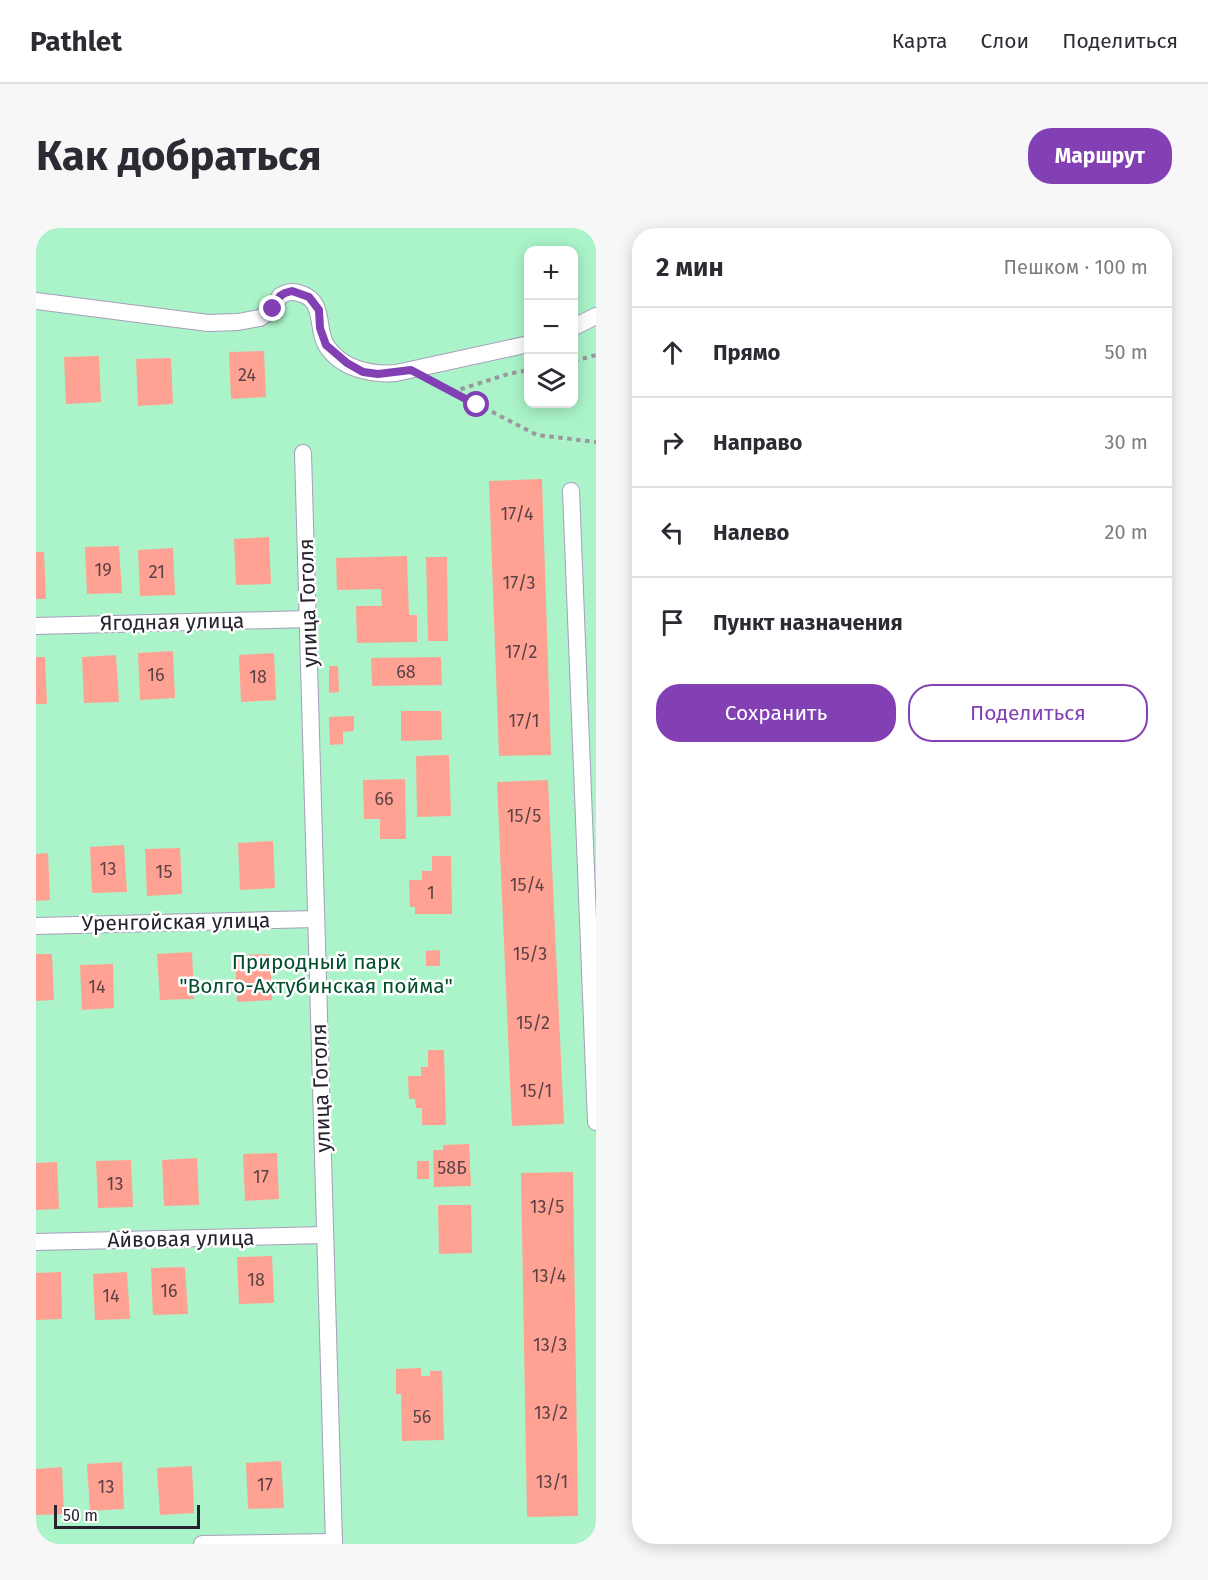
<!DOCTYPE html>
<html lang="ru">
<meta charset="utf-8">
<style>
:root{--surface:#fff;--page:#f7f7f7;--text:#2b2b33;--muted:#7c7c81;--line:#e1e1e2;--accent:#8340b4}
body{margin:0;font-family:"Fira Sans",sans-serif;background:var(--page);color:var(--text)}
.controls{position:absolute;right:18px;top:18px;display:grid;overflow:hidden;border-radius:12px;box-shadow:0 3px 15px #0003}
.controls button{width:54px;height:54px;display:grid;place-items:center;padding:0;border:0;border-bottom:2px solid var(--line);background:var(--surface);color:var(--text);font:30px sans-serif}
.scale{position:absolute;left:18px;bottom:15px;width:146px;box-sizing:border-box;padding-left:6px;border:3px solid #26222e;border-top:0;font-size:16px;line-height:21px;white-space:nowrap;color:#26222e;-webkit-text-stroke:4px #fff;paint-order:stroke}
.stop{position:absolute;width:18px;height:18px;margin:-14px;border:4px solid #8340b4;border-radius:50%;background:#fff}
.stop.end{background:#8340b4;border-color:#fff;box-shadow:0 2px 6px #0008}
.list{margin:0;padding:0;list-style:none}
h2{display:flex;justify-content:space-between;align-items:center;height:78px;margin:0;padding:0 24px;font-size:26px}
h2 small{font-size:20px;font-weight:400;color:var(--muted)}
.list li{display:grid;grid-template-columns:39px 1fr auto;gap:18px;align-items:center;box-sizing:border-box;height:90px;padding:0 24px;border-top:2px solid var(--line)}
.list b{display:block;font-size:22px;white-space:nowrap}
.list em{font-size:20px;font-style:normal;color:var(--muted)}
.actions{display:flex;gap:12px;padding:18px 24px}
.actions a{flex:1;padding:14px 0;border:2px solid var(--accent);border-radius:24px;text-align:center;font-size:21px;color:var(--accent)}
.actions .main{background:var(--accent);color:#fff}
.icon{flex:none;width:33px;height:33px;fill:none;stroke:currentColor;stroke-width:2;stroke-linecap:round;stroke-linejoin:round}
.map{position:relative;flex:none;width:560px;height:1316px;overflow:hidden;border-radius:24px}
header{display:flex;align-items:center;gap:36px;box-sizing:border-box;height:84px;padding:0 30px;background:var(--surface);border-bottom:2px solid var(--line)}
header strong{font-size:28px}
nav{display:flex;gap:33px;margin-inline-start:auto;font-size:21px}
.intro{display:flex;align-items:center;justify-content:space-between;box-sizing:border-box;height:144px;padding:0 36px}
h1{margin:0;font-size:42px}
.button{padding:15px 27px;border-radius:24px;background:var(--accent);color:#fff;font-size:21px;font-weight:700}
main{display:flex;gap:36px;padding:0 36px}
aside{flex:1;background:var(--surface);border-radius:24px;box-shadow:0 3px 15px #0003}
.map>svg:first-child{display:block}
.green{fill:#abf4c9;fill-rule:evenodd}
.building{fill:#ffa293}
.lines{fill:none;stroke-linecap:round;stroke-linejoin:round}
.minor-casing{stroke:#a79dbc;stroke-width:18}
.path{stroke:#9a97a0;stroke-width:4;stroke-dasharray:4.5 4.5;stroke-linecap:butt}
.minor{stroke:#fff;stroke-width:16}
.route{stroke:#8340b4;stroke-width:8}
.labels{text-anchor:middle;stroke-width:5;stroke-linejoin:round;paint-order:stroke}
.number-label{font-size:18px;fill:#5c4247}
.street-label{font-size:21px;fill:#26222e;stroke:#fff}
.park-label{font-size:21px;fill:#024e2f;stroke:#fff}
</style>
<header>
<strong>Pathlet</strong>
<nav><a>Карта</a><a>Слои</a><a>Поделиться</a></nav>
</header>
<div class="intro"><h1>Как добраться</h1><a class="button">Маршрут</a></div>
<main>
<div class="map">
<svg width="560" height="1316" viewBox="0 0 560 1316">
<rect width="100%" height="100%" fill="#f5f3fa"/>
<!-- green -->
<path class="green" d="M0 0H560V1316H0ZM493 22H538V176H493Z"/>
<!-- building -->
<g class="building">
<path d="M228 123 230 169 195 171 193 124Z"/>
<path d="M63 128 65 174 30 176 28 129Z"/>
<path d="M135 130 137 176 102 178 100 131Z"/>
<path d="M506 251 515 527 463 528 453 253Z"/>
<path d="M233 309 235 356 200 357 198 311Z"/>
<path d="M83 318 86 365 51 366 49 319Z"/>
<path d="M137 320 139 367 104 368 102 322Z"/>
<path d="M0 324H8L10 371H0Z"/>
<path d="M371 328 373 387H381V414L321 415 320 378H346L345 361 301 362 300 330Z"/>
<path d="M390 329H411L412 413H392Z"/>
<path d="M137 423 139 470 104 472 102 425Z"/>
<path d="M238 425 240 472 205 474 203 427Z"/>
<path d="M80 427 83 474 48 475 46 429Z"/>
<path d="M0 429H9L11 476H0Z"/>
<path d="M405 429 406 457 336 458 335 430Z"/>
<path d="M293 438H302L303 464 293 465Z"/>
<path d="M365 483H405L406 512 365 513Z"/>
<path d="M318 488V503L307 504V516L294 517 293 489Z"/>
<path d="M413 527 415 588 381 589 380 528Z"/>
<path d="M369 551 370 611H344V591H328L327 552Z"/>
<path d="M512 552 528 896 476 898 461 554Z"/>
<path d="M237 613 239 660 204 662 202 615Z"/>
<path d="M88 617 91 664 56 665 54 619Z"/>
<path d="M144 620 146 666 111 668 109 621Z"/>
<path d="M12 625 14 672 0 673V626Z"/>
<path d="M396 628H415L416 686H379V679H374L373 652H386V643H396Z"/>
<path d="M404 722V738H390V723Z"/>
<path d="M156 724 158 771 124 772 121 726Z"/>
<path d="M0 726H16L18 772 0 773Z"/>
<path d="M234 726 236 772 201 774 199 727Z"/>
<path d="M77 736 78 780 46 782 44 737Z"/>
<path d="M392 822H408L410 897H386V880H380L379 871H373L372 848H385V839H392Z"/>
<path d="M433 916 435 958 398 959 397 922H407V917Z"/>
<path d="M241 925 243 971 209 973 207 926Z"/>
<path d="M161 930 163 977 128 978 126 932Z"/>
<path d="M95 932 97 979 62 980 60 933Z"/>
<rect x="381" y="933" width="12" height="18"/>
<path d="M21 934 23 981 0 982V935Z"/>
<path d="M537 944 542 1288 491 1289 485 945Z"/>
<path d="M402 977H435L436 1025 403 1026Z"/>
<path d="M236 1028 238 1075 203 1076 201 1029Z"/>
<path d="M149 1039 152 1086 117 1087 115 1040Z"/>
<path d="M25 1044 26 1091 0 1092V1045Z"/>
<path d="M91 1044 94 1091 59 1092 57 1046Z"/>
<path d="M385 1140V1148H394V1143H406L408 1212 366 1213 365 1166H360V1141Z"/>
<path d="M245 1233 248 1280 212 1281 210 1235Z"/>
<path d="M86 1234 88 1281 54 1283 51 1236Z"/>
<path d="M156 1238 158 1285 124 1287 121 1240Z"/>
<path d="M26 1239 28 1286 0 1287V1241Z"/>
</g>
<g class="lines">
<defs>
<g id="minor">
<path d="M0 73 172 95 202 94 224 90 237 81 244 68C253 63 257 63 266 66 289 74 280 100 290 117 305 141 335 147 360 145L493 116"/>
<path d="M538 99 560 88"/>
<path d="M267 225 298 1316"/>
<path d="M535 263 560 894"/>
<path d="M0 398 272 391"/>
<path d="M0 698 280 691"/>
<path d="M0 1014 289 1007"/>
<path d="M166 1316 298 1314"/>
</g>
</defs>
<!-- minor casing -->
<use href="#minor" class="minor-casing"/>
<!-- path -->
<g class="path">
<path d="M0 4 17 0"/>
<path d="M538 133 560 127"/>
<path d="M400 155 501 207 560 214"/>
<path d="M416 164 472 146 493 142"/>
</g>
<!-- minor -->
<use href="#minor" class="minor"/>
</g>
<g class="lines">
<!-- route -->
<path class="route" d="M237 81 244 68 249 65 256 63 273 69 283 82 284 100 290 117 311 135 327 144 342 146 375 142 441 177"/>
</g>
<g class="labels">
<!-- number labels -->
<g class="number-label">
<text x="211" y="153">24</text>
<text x="481" y="292">17/4</text>
<text x="67" y="348">19</text>
<text x="121" y="350">21</text>
<text x="483" y="361">17/3</text>
<text x="485" y="430">17/2</text>
<text x="370" y="450">68</text>
<text x="120" y="453">16</text>
<text x="222" y="455">18</text>
<text x="488" y="499">17/1</text>
<text x="348" y="577">66</text>
<text x="488" y="594">15/5</text>
<text x="72" y="647">13</text>
<text x="128" y="650">15</text>
<text x="491" y="663">15/4</text>
<text x="395" y="671">1</text>
<text x="494" y="732">15/3</text>
<text x="61" y="765">14</text>
<text x="497" y="801">15/2</text>
<text x="500" y="869">15/1</text>
<text x="416" y="946">58Б</text>
<text x="225" y="955">17</text>
<text x="79" y="962">13</text>
<text x="511" y="985">13/5</text>
<text x="513" y="1054">13/4</text>
<text x="220" y="1058">18</text>
<text x="133" y="1069">16</text>
<text x="75" y="1074">14</text>
<text x="514" y="1123">13/3</text>
<text x="515" y="1191">13/2</text>
<text x="386" y="1195">56</text>
<text x="516" y="1260">13/1</text>
<text x="229" y="1263">17</text>
<text x="70" y="1265">13</text>
</g>
<!-- street labels -->
<g class="street-label">
<text transform="translate(272 375) rotate(-92)" y="7">улица Гоголя</text>
<text transform="translate(136 394) rotate(-1)" y="7">Ягодная улица</text>
<text transform="translate(140 694) rotate(-1)" y="7">Уренгойская улица</text>
<text transform="translate(285 860) rotate(-92)" y="7">улица Гоголя</text>
<text transform="translate(145 1011) rotate(-1)" y="7">Айвовая улица</text>
</g>
<!-- park labels -->
<g class="park-label">
<text x="280" y="741">Природный парк<tspan x="280" dy="24">"Волго-Ахтубинская пойма"</tspan></text>
</g>
</g>
</svg>
<div class="controls">
<button>+</button>
<button>−</button>
<button><svg class="icon" aria-label="layers" viewBox="0 0 24 24"><path d="M12 4l9 5-9 5-9-5zM3 14l9 5 9-5"/></svg></button>
</div>
<div class="scale">50 m</div>
<div class="stop" style="left:441px;top:177px"></div>
<div class="stop end" style="left:237px;top:81px"></div>
</div>
<aside>
<h2>2 мин<small>Пешком · 100 m</small></h2>
<ul class="list">
<li><svg class="icon" aria-label="ahead" viewBox="0 0 24 24"><path d="M12 20V5M6 11l6-6 6 6"/></svg><div><b>Прямо</b></div><em>50 m</em></li>
<li><svg class="icon" aria-label="right" viewBox="0 0 24 24"><path d="M7 20v-9h11M14 6l5 5-5 5"/></svg><div><b>Направо</b></div><em>30 m</em></li>
<li><svg class="icon" aria-label="left" viewBox="0 0 24 24"><path d="M17 20v-9H6M10 6l-5 5 5 5"/></svg><div><b>Налево</b></div><em>20 m</em></li>
<li><svg class="icon" aria-label="arrive" viewBox="0 0 24 24"><path d="M6 21V4h12l-3 4 3 4H6"/></svg><div><b>Пункт назначения</b></div></li>
</ul>
<div class="actions"><a class="main">Сохранить</a><a>Поделиться</a></div>
</aside>
</main>
